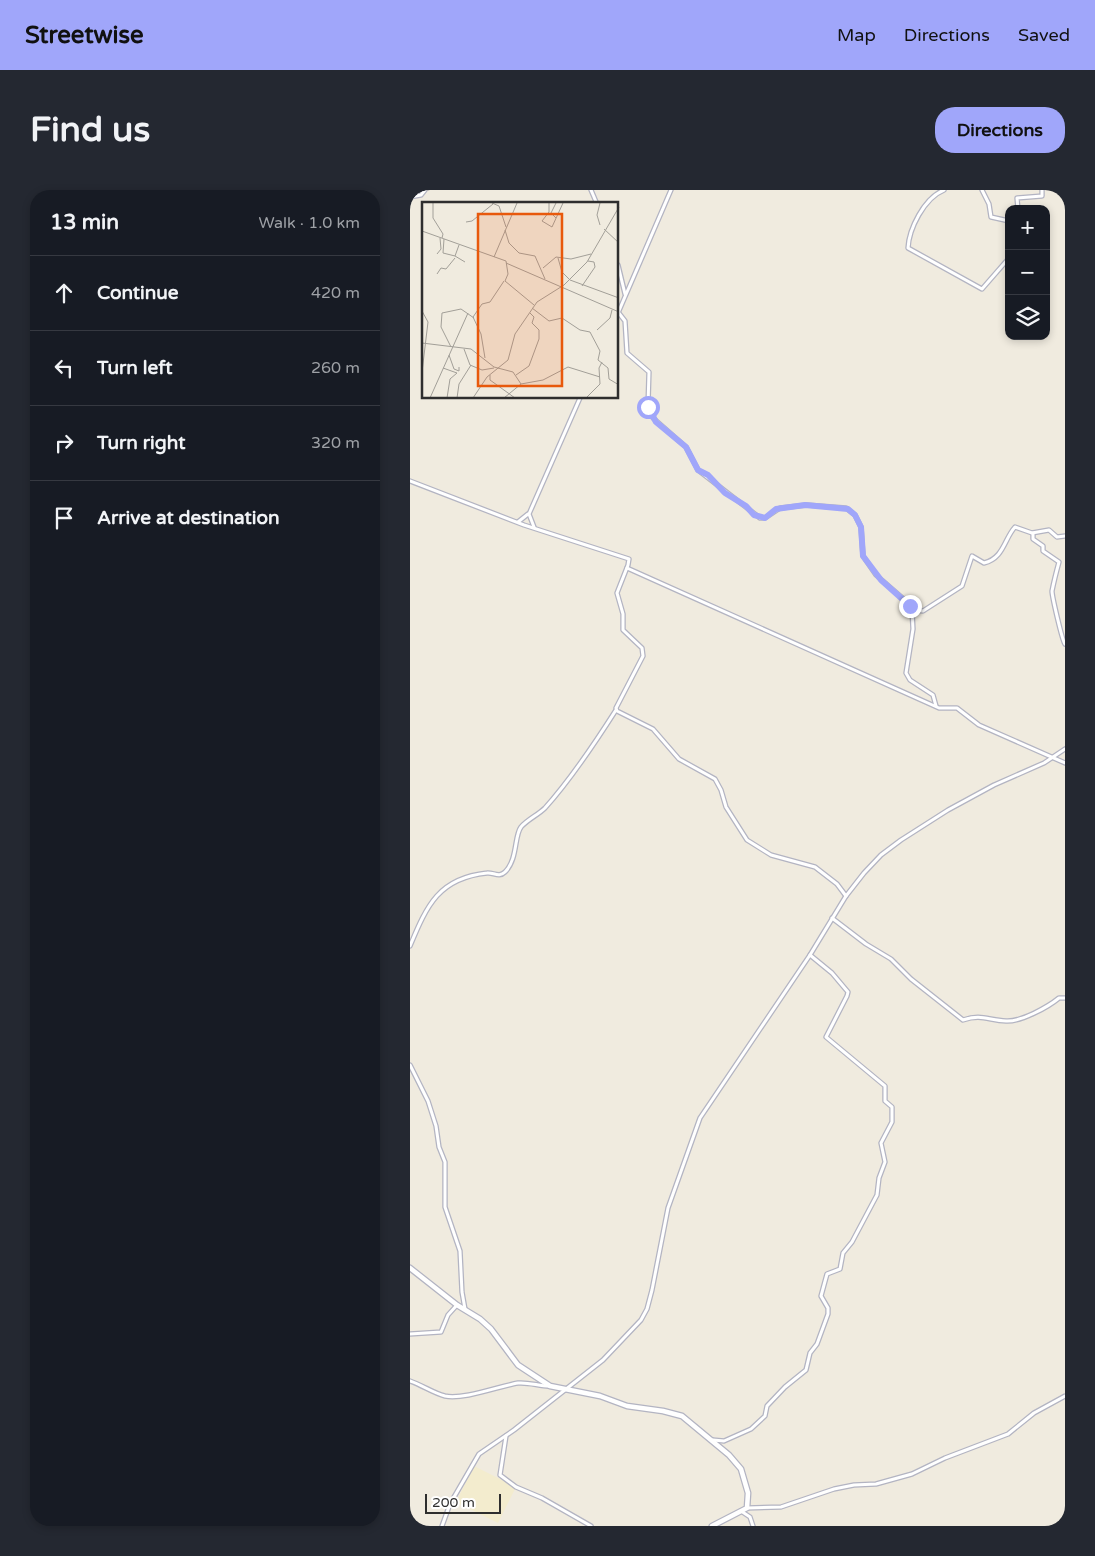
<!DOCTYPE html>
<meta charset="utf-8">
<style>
:root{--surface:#171b24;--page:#242831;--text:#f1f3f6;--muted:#9ea1a6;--line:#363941;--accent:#a0a6fa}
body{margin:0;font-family:"Varela Round",sans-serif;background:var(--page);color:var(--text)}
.controls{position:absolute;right:15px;top:15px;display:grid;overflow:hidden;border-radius:10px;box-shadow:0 2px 8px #0003}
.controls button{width:45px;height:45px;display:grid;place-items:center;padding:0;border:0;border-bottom:1px solid var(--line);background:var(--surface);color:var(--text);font:25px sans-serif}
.scale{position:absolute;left:15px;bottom:12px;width:76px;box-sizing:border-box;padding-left:5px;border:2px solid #2e2e2e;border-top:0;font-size:14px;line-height:18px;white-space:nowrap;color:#2e2e2e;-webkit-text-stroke:4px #fff;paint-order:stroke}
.stop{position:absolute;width:15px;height:15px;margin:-11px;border:4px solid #a0a6fa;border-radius:50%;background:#fff}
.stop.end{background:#a0a6fa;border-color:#fff;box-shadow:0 1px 5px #0008}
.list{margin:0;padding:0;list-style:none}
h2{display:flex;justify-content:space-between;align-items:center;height:65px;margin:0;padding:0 20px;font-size:21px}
h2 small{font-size:16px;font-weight:400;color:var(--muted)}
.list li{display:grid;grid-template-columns:32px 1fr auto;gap:15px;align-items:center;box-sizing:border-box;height:75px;padding:0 20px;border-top:1px solid var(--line)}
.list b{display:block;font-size:19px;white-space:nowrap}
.list em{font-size:16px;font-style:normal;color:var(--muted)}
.icon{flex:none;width:28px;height:28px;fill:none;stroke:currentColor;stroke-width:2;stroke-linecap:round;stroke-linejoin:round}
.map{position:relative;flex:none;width:655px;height:1336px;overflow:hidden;border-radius:20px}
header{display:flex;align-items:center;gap:30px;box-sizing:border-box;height:70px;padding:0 25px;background:var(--accent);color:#111}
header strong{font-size:24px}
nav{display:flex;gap:28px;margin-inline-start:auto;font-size:18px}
.intro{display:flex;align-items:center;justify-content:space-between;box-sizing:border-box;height:120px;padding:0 30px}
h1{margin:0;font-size:35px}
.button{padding:12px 22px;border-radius:20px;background:var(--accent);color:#111;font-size:18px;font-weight:700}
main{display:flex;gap:30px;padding:0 30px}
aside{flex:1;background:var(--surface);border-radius:20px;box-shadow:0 2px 8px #0003}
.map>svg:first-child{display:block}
.education{fill:#f3ecce}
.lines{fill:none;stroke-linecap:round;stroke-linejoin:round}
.street-casing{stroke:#b3b4c2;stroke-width:5.5}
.secondary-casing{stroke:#b3b4c2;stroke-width:7}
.street{stroke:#fff;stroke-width:3}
.secondary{stroke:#fff;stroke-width:4.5}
.route{stroke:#a0a6fa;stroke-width:6}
.inset-road{fill:none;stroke:#a29f98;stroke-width:1}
.view{fill:#e8590c;fill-opacity:0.15;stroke:#e8590c;stroke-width:2.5}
.inset-edge{fill:none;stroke:#2e2e2e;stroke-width:2.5}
</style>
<header>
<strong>Streetwise</strong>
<nav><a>Map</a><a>Directions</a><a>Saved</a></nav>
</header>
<div class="intro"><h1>Find us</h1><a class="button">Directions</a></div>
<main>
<aside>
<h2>13 min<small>Walk · 1.0 km</small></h2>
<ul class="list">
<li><svg class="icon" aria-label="ahead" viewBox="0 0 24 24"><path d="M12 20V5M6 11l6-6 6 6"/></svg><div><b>Continue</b></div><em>420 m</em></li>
<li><svg class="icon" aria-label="left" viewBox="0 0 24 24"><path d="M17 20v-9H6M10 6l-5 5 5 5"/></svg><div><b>Turn left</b></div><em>260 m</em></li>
<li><svg class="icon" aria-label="right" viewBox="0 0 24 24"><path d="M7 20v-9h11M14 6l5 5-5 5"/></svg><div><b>Turn right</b></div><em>320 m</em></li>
<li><svg class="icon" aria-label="arrive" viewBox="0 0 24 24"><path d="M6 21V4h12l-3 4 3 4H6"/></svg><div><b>Arrive at destination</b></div></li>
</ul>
</aside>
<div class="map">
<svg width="655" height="1336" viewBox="0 0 655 1336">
<rect width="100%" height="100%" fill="#f0ebdf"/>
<!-- education -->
<path class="education" d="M64 1276 106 1297 88 1333 46 1312Z"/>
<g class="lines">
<defs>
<g id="street">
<path d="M181 0 187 14"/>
<path d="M534 0C514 8 499 39 498 58L572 99 599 68"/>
<path d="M572 0 579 14 581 27 599 31"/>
<path d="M0 7 11 5 15 0"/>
<path d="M608 19 607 8 632 6V0"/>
<path d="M208 75 215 104"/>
<path d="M208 122 215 131 217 163 239 182 238 215 243 228 276 257 288 280 350 328H355L370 318 397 315 436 318 445 325 451 337 453 366 466 385 496 411 502 420 503 439 496 483 500 490 523 505 526 516"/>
<path d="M208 123 261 0"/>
<path d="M0 291 114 335 219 369 218 375 207 403 213 424V440L232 458 233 466 206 518 207 521 243 539 269 569 305 589 311 600 316 617 337 650 361 665 405 677 427 694 436 706"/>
<path d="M108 332 118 324"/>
<path d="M124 337 119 324 170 208"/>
<path d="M623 343V349L633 356V361L649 372C646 383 644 391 642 401 642 406 652 450 655 454"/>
<path d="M217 378 529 518H547L569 535 655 573"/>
<path d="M502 420 513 421 552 396 562 366 574 373C594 368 594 349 605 337L622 343 639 340 647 347 655 346"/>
<path d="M422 728 456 754 481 769 501 789 553 830C571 824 578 830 596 831 611 832 638 817 649 808H655"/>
<path d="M0 756C17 715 29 688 77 683 83 682 89 688 95 682 108 669 104 646 111 637 118 629 128 625 135 618 162 588 185 553 206 520"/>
<path d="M0 875 18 911 26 936 29 957 35 972V1017L50 1061 52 1102 55 1119"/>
<path d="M0 1144 31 1142 38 1125 47 1115"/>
<path d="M0 1191C12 1195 23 1203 35 1206 53 1210 90 1196 108 1193 119 1192 129 1196 139 1196"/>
<path d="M96 1246 90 1285 106 1297 132 1308 181 1336"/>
<path d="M303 1250 314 1251 341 1239 355 1226 357 1216 375 1197 396 1180 400 1163 407 1154 418 1124V1118L411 1106 417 1084 430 1079 433 1063 442 1052 467 1005 469 988 475 972 471 953 482 932V917L475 911V896L416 847 437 806 438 802 422 783 400 765"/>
<path d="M337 1318 371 1317 424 1299 444 1295 466 1294 502 1284 535 1268 598 1244 624 1223 655 1206"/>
<path d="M331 1321 340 1327 343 1336"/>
<path d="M32 1336 40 1314 69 1264 104 1240 193 1170 231 1130 237 1119 242 1100 258 1018 290 928 400 765 436 706 454 683 471 665 491 650 538 620 584 595 634 573 655 559"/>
</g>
<path id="secondary" d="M0 1078 47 1115 70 1129 81 1139 108 1175 140 1196 190 1206 217 1216 253 1221 272 1226 319 1265 331 1279 338 1303 337 1318 302 1336"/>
</defs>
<!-- street casing -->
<use href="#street" class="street-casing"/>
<!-- secondary casing -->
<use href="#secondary" class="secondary-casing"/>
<!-- street -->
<use href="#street" class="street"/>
<!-- secondary -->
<use href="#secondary" class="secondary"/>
</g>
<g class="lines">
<!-- route -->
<path class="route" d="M238 217 246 232 276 257 288 280 298 285 315 303 336 316 344 325 355 328 366 319 395 315 438 319 445 325 451 337 453 366 471 390 500 416"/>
</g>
<!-- overview -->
<g transform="translate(12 12)">
<rect width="196" height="196" fill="#f0ebdf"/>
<path class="inset-road" d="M11 1V16L21 32 20 36M70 1 77 4 84 25M127 1V10L120 19 130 25 141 1M178 1 175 13 178 23M134 16 129 11 134 1M44 20 50 19 71 2M182 27 197 41M83 28 87 41 97 51 113 54 123 77M0 29 84 59 86 72 83 79 112 103M22 37 21 51 33 54M37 43 33 54 43 60M15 52 19 47 18 36M72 55 95 1M136 56 140 70 148 78M84 61 197 110M121 66 134 55 149 57 169 52M15 72 19 66 24 67 33 56M148 78 197 96M160 84 173 65 172 60 166 59M110 106 127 119 140 116 158 128 168 130 178 149 176 158 186 166 187 177 197 183M0 109 6 120 0 170M175 128 188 116 190 108M0 141 49 147 72 165 91 170 99 182 82 196M29 145 19 125 20 111 39 107 52 116M42 147 48 163 60 168 72 166M27 153 32 167 37 169V165M63 156 59 132 51 115 60 102 68 100 82 79M21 166 35 171 28 177 25 196M68 173V178L93 196M94 173 107 164 117 137V128L110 121 112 115 108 111M99 182 121 178 146 165 178 175M8 196 46 111M35 196 37 182 49 163M51 196 65 175 86 158 93 132 115 100 142 83 165 60 197 5M164 196 178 182 177 166 180 160"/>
<path class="view" d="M56 12H140V184H56Z"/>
<rect width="196" height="196" class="inset-edge"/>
</g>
</svg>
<div class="controls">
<button>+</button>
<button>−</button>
<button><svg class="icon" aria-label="layers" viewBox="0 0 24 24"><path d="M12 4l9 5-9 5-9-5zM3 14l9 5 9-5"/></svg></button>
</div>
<div class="scale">200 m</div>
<div class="stop" style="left:238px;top:217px"></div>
<div class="stop end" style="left:500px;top:416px"></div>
</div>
</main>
